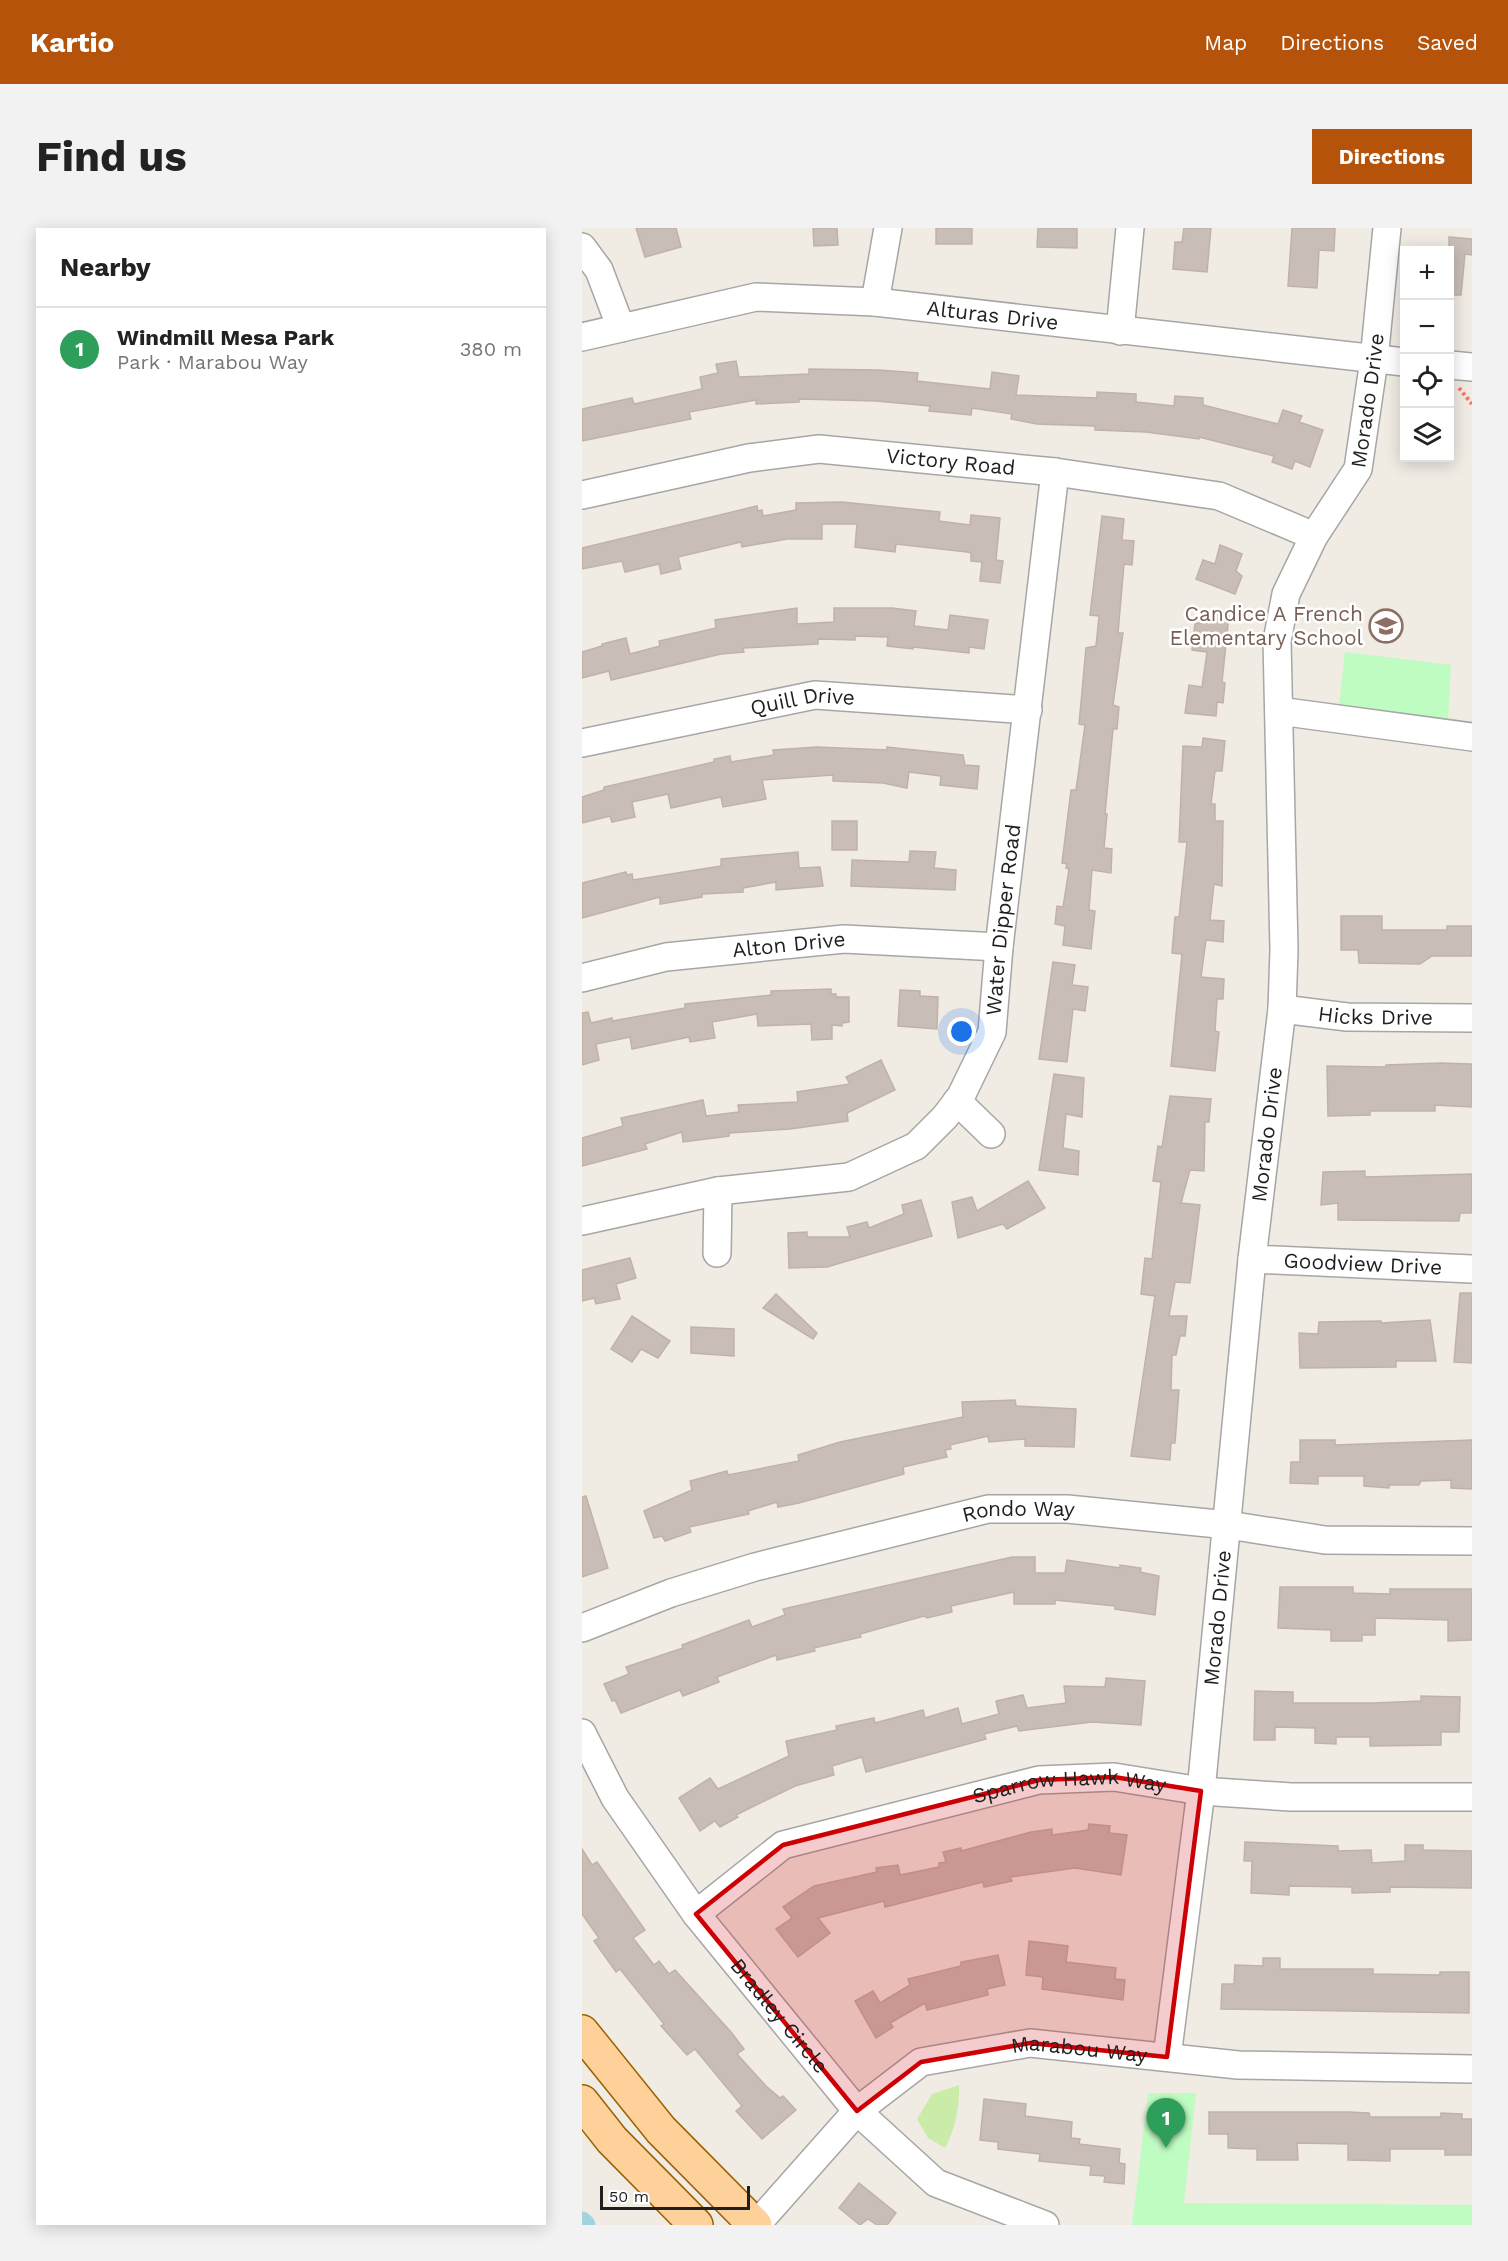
<!DOCTYPE html>
<meta charset="utf-8">
<style>
:root{--surface:#fff;--page:#f2f2f2;--text:#222;--muted:#767676;--line:#e0e0e0;--accent:#b45309}
body{margin:0;font-family:"Work Sans",sans-serif;background:var(--page);color:var(--text)}
.controls{position:absolute;right:18px;top:18px;display:grid;overflow:hidden;border-radius:0px;box-shadow:0 3px 15px #0003}
.controls button{width:54px;height:54px;display:grid;place-items:center;padding:0;border:0;border-bottom:2px solid var(--line);background:var(--surface);color:var(--text);font:30px sans-serif}
.scale{position:absolute;left:18px;bottom:15px;width:150px;box-sizing:border-box;padding-left:6px;border:3px solid #1f1f1f;border-top:0;font-size:16px;line-height:21px;white-space:nowrap;color:#1f1f1f;-webkit-text-stroke:4px #fff;paint-order:stroke}
.you{position:absolute;left:380px;top:804px;width:21px;height:21px;margin:-15px;border:4px solid #fff;border-radius:50%;background:#1a73e8;box-shadow:0 0 0 9px #1a73e833}
.badge{display:grid;place-items:center;width:39px;height:39px;border-radius:50%;background:var(--accent);color:#fff;font-size:20px;font-weight:700}
.pin{position:absolute;translate:-50% -50px;filter:drop-shadow(0 2px 3px #0008)}
.pin::after{content:'';position:absolute;top:32px;width:21px;height:18px;background:inherit;clip-path:polygon(0 0,100% 0,50% 100%)}
.list{margin:0;padding:0;list-style:none}
h2{display:flex;justify-content:space-between;align-items:center;height:78px;margin:0;padding:0 24px;font-size:26px}
h2 small{font-size:20px;font-weight:400;color:var(--muted)}
.list li{display:grid;grid-template-columns:39px 1fr auto;gap:18px;align-items:center;box-sizing:border-box;height:84px;padding:0 24px;border-top:2px solid var(--line)}
.list b{display:block;font-size:22px;white-space:nowrap}
.list p{margin:0;font-size:20px;white-space:nowrap;color:var(--muted)}
.list em{font-size:20px;font-style:normal;color:var(--muted)}
.icon{flex:none;width:33px;height:33px;fill:none;stroke:currentColor;stroke-width:2;stroke-linecap:round;stroke-linejoin:round}
.map{position:relative;flex:none;width:890px;height:1997px;overflow:hidden;border-radius:0px}
header{display:flex;align-items:center;gap:36px;box-sizing:border-box;height:84px;padding:0 30px;background:var(--accent);color:#fff}
header strong{font-size:28px}
nav{display:flex;gap:33px;margin-inline-start:auto;font-size:21px}
.intro{display:flex;align-items:center;justify-content:space-between;box-sizing:border-box;height:144px;padding:0 36px}
h1{margin:0;font-size:42px}
.button{padding:15px 27px;border-radius:0px;background:var(--accent);color:#fff;font-size:21px;font-weight:700}
main{display:flex;gap:36px;padding:0 36px}
aside{flex:1;background:var(--surface);border-radius:0px;box-shadow:0 3px 15px #0003}
.map>svg:first-child{display:block}
.grass{fill:#cbeca8}
.park{fill:#bffcc2}
.lines{fill:none;stroke-linecap:round;stroke-linejoin:round}
.canal{stroke:#a2d4e0;stroke-width:21}
.building{fill:#c8beb7;stroke:#c2b2a6;stroke-width:1.5}
.minor-casing{stroke:#a6a6a6;stroke-width:30}
.major-casing{stroke:#996200;stroke-width:36}
.path{stroke:#ff7166;stroke-width:4;stroke-dasharray:3 3;stroke-linecap:butt}
.minor{stroke:#fff;stroke-width:27}
.major{stroke:#ffd19a;stroke-width:33}
.marked{fill:#cd0006;fill-opacity:0.2;stroke:#cd0006;stroke-width:4.5;stroke-linejoin:round}
.labels{text-anchor:middle;stroke-width:5;stroke-linejoin:round;paint-order:stroke}
.street-label{font-size:21px;fill:#1f1f1f;stroke:#fff}
.education-label{font-size:21px;fill:#785e54;stroke:#fff;text-anchor:end}
</style>
<header>
<strong>Kartio</strong>
<nav><a>Map</a><a>Directions</a><a>Saved</a></nav>
</header>
<div class="intro"><h1>Find us</h1><a class="button">Directions</a></div>
<main>
<aside>
<h2>Nearby<small></small></h2>
<ul class="list">
<li><span class="badge" style="background:#2e9e5b">1</span><div><b>Windmill Mesa Park</b><p>Park · Marabou Way</p></div><em>380 m</em></li>
</ul>
</aside>
<div class="map">
<svg width="890" height="1997" viewBox="0 0 890 1997">
<rect width="100%" height="100%" fill="#f0ece4"/>
<!-- grass -->
<path class="grass" d="M377 1857C378 1879 373 1901 363 1920L346 1910 335 1891 350 1866Z"/>
<!-- park -->
<g class="park">
<path d="M763 424 869 437 866 493 757 477Z"/>
<path d="M566 1865H614L602 1975 890 1977V1997H550Z"/>
</g>
<g class="lines">
<!-- canal -->
<path class="canal" d="M0 1994 3 1997"/>
</g>
<!-- building -->
<g class="building">
<path d="M54 0H94L99 19 63 29Z"/>
<path d="M231 0H255L256 17 232 18Z"/>
<rect x="354" y="0" width="36" height="16"/>
<path d="M456 0H495V20L455 19Z"/>
<path d="M602 0H629L625 44 591 41 593 14H600Z"/>
<path d="M710 0H753L752 23 737 22 735 60 706 58Z"/>
<path d="M867 9 890 11V27L883 26 879 67H867Z"/>
<path d="M154 133 157 149 227 146V141L297 142 336 145 335 153 408 161 410 144 437 148 434 167 515 170V164L554 166V174L592 178 593 168 621 170V177L696 196 701 182 720 188 717 194 741 202 728 239 713 233 710 241 690 234 692 228 617 209V211L564 204 513 202V198L455 196 429 191 430 186 390 180 389 187 347 183 348 178 294 173 217 171V174L174 176V172L107 184 109 191 0 213V181L50 170 52 176 120 161 118 149 136 145 134 136Z"/>
<path d="M260 274 358 284 357 293 388 297 389 287 418 290 414 332 421 333 418 355 398 353 400 334 389 333V325L385 324 314 316 313 324 273 319 275 296H240V311H205L160 319 159 314 96 329 99 341 79 346 77 336 43 344 40 333 0 341V320L175 278 176 283 180 282 181 288 214 282V275Z"/>
<path d="M520 288 542 291 540 312 552 313 550 337 542 336 536 405H541L531 477 537 479 535 501H531L523 586H525L522 620 530 621 529 645 510 642 507 682 513 683 509 721 481 717 483 698 473 696 475 678 481 679 487 641 484 640 485 636 480 635 489 562H494L503 497 497 496 504 420 514 418 517 388 508 387Z"/>
<path d="M638 317 660 326 654 343 660 348 653 366 614 351 621 332 633 336Z"/>
<path d="M215 380V396L252 394V380H310L334 383 332 398 366 402 368 387 406 392 402 421 387 419V425L331 419V421L305 418 306 409 273 408V412L236 411V416L161 420 162 424 139 426 29 452 27 443 0 450V424L20 418V416L44 410 48 426 78 418 77 413 134 400 133 392Z"/>
<path d="M625 386 647 388 640 454 643 455 641 475 635 474 634 488 603 485 607 457 620 459 625 424 610 422 613 395H624Z"/>
<path d="M621 510 643 513 640 543H633L629 576H633V593H641L640 658 632 656 628 692 642 693 641 714 624 712 619 749 642 751 641 771H635L633 803 637 804 633 843 589 838 600 726 590 725 593 689H597L605 614H597L601 518 620 519Z"/>
<path d="M235 519 305 522V519L381 527 383 537 397 538 395 561 358 557 359 548 327 544 325 560 301 555 251 553V547L180 552 184 571 141 579 139 569 89 580 86 566 50 574 53 589 30 594 28 588 0 595V569L22 562V559L132 534V531L148 528 149 534 192 527 191 522Z"/>
<rect x="250" y="593" width="25" height="29"/>
<path d="M328 623 354 624 352 640 374 642 373 662 269 658 270 632 327 634Z"/>
<path d="M216 624 217 640 238 639 241 658 194 662V654L161 660V664L120 666V669L78 676V669L0 690V655L44 644 45 647 50 646 51 652 139 638V631Z"/>
<path d="M759 688H800V702H865V698H890V728H850L838 736 777 735 776 722H759Z"/>
<path d="M471 734 493 737 490 757 506 759 503 783 491 781 485 834 457 831Z"/>
<path d="M249 761V766H254V769H267V794L260 795V798L250 797V811L230 812 229 796 176 798 175 786 130 794 133 810 108 814 107 809 50 821 48 809 14 816 17 832 0 837V785L6 784 9 795 30 790V793L103 780V776L189 767V763Z"/>
<path d="M318 762 338 763V768L356 769 355 801 316 798Z"/>
<path d="M299 832 313 862 265 885 266 893 208 901 147 905V908L101 914 100 904 63 916 65 921 0 938V910L41 898 39 890 121 872 124 888 157 884 156 877 216 874 215 864 268 856 264 849Z"/>
<path d="M859 835 890 836V879L853 877V883H788V887L746 888 745 838 804 839V837Z"/>
<path d="M472 846 502 850 500 889 484 886 481 920 497 923 496 947 457 942Z"/>
<path d="M588 868 629 871 627 894H623L622 943 608 942 599 975 618 977 608 1055 593 1054 587 1088H605L603 1108H598L594 1127H590L589 1162H597L593 1215H589L588 1232 549 1228 573 1068 559 1066 563 1030 570 1031 579 954 571 953 576 918 580 919Z"/>
<path d="M783 943V949L890 946V985H878L877 993 756 992V975L739 977 741 944Z"/>
<path d="M446 953 463 980 425 1001 421 996 376 1010 370 974 390 969 395 983Z"/>
<path d="M339 972 350 1008 245 1039 207 1040 206 1005 225 1004V1009H268L265 999 285 994 287 1000 322 986 320 977Z"/>
<path d="M48 1030 54 1050 34 1056 38 1071 14 1076 12 1070 0 1073V1042Z"/>
<path d="M878 1065H890V1135L872 1134Z"/>
<path d="M194 1066 235 1105 231 1111 181 1080Z"/>
<path d="M50 1088 88 1113 76 1130 59 1121 50 1134 29 1121Z"/>
<path d="M848 1092 854 1133H814V1139L718 1140 717 1105 736 1106 737 1094 799 1093V1095Z"/>
<path d="M109 1099 152 1101V1128L109 1125Z"/>
<path d="M433 1172 434 1178 494 1181 492 1219 443 1218V1211L407 1214 406 1208 368 1217 369 1221 363 1222 365 1229 321 1239 322 1246 217 1275 196 1279 195 1274 166 1283 167 1286 107 1299 109 1304 83 1313 80 1308 72 1310 62 1283 110 1262 108 1253 145 1243 146 1247 217 1233 216 1227 258 1214 381 1189 380 1174Z"/>
<path d="M718 1212H753V1217L890 1212V1261L869 1260V1252L839 1253 837 1257H807V1260L782 1258V1248H736V1256L708 1255 709 1234H718Z"/>
<path d="M4 1268 26 1340 0 1349V1269Z"/>
<path d="M430 1329H453V1345H483L485 1332 538 1340V1337L559 1340 558 1344 577 1348 573 1387 533 1381V1378L473 1372V1376H432V1364L369 1378 370 1384 345 1390 342 1388 278 1406 279 1409 232 1420 233 1423 195 1432 194 1427 135 1449 137 1454 101 1468 98 1462 39 1485 33 1472 30 1473 22 1456 47 1446 44 1439 101 1420 100 1417 167 1392 170 1399 203 1387 201 1381Z"/>
<path d="M698 1359H771V1365L808 1366V1361H890V1412L866 1413V1392L793 1390V1407H780V1413H749V1402L696 1400Z"/>
<path d="M524 1450 563 1453 559 1497 510 1494 437 1503 435 1498 402 1506 404 1511 284 1544 280 1529 250 1538 252 1547 213 1558 154 1587 156 1589 138 1599 133 1593 118 1603 97 1570 128 1550 136 1561 207 1528 204 1513 255 1502 254 1498 292 1490 293 1495 341 1482 343 1490 376 1480 380 1496 417 1486 414 1473 441 1467 445 1480 484 1475 482 1458 523 1459Z"/>
<path d="M673 1463 711 1464V1475H792L839 1473V1468L878 1469 877 1504H859V1517L788 1518V1509H754V1516L733 1515V1500L693 1499V1512H672Z"/>
<path d="M507 1596 528 1598 527 1605 545 1607 539 1647 493 1640 428 1649 430 1653 402 1659 401 1654 303 1679 302 1673 236 1690 248 1705 216 1729 194 1701 210 1690 201 1679 232 1658 295 1644 294 1640 316 1637 318 1647 357 1639V1635L364 1634 361 1624 379 1620V1623L449 1604 470 1601V1607L506 1602Z"/>
<path d="M663 1614 756 1618V1623L789 1622 790 1635 823 1633V1617H841V1622L890 1623V1660L808 1659V1664L770 1665V1659L707 1658V1667L669 1665 670 1633H662Z"/>
<path d="M0 1621 10 1637 15 1634 63 1702 51 1710 72 1737 77 1733 87 1746 93 1742 149 1804 162 1821 155 1826 184 1858 198 1870 201 1868 214 1882 180 1911 154 1883 160 1878 113 1821 105 1827 79 1798 82 1796 38 1741 34 1744 12 1713 17 1710 0 1686Z"/>
<path d="M447 1713 486 1718 484 1734 534 1740 533 1751 543 1752 541 1772 460 1761 461 1749 444 1747Z"/>
<path d="M416 1727 423 1757 405 1761 406 1767 345 1782 343 1775 308 1795 311 1799 294 1810 273 1773 291 1763 298 1775 328 1757 326 1751 379 1738V1734Z"/>
<path d="M681 1730H698V1741H791V1746L858 1747V1744H887V1785L639 1781 640 1756H652L653 1737 681 1738Z"/>
<path d="M402 1871 444 1876 443 1888 490 1894 489 1910 498 1911 497 1916 538 1921 537 1935 543 1936 542 1956 522 1954 523 1948 508 1947 509 1938 457 1933 458 1926 416 1921V1914L398 1912Z"/>
<path d="M627 1884H766L787 1885 788 1889H859V1885L880 1886V1891H890V1927H863V1921H808V1933L766 1932V1916L715 1915 716 1932H675V1921L646 1920V1906H627Z"/>
<path d="M277 1955 314 1985 305 1997H295L286 1991 278 1997 257 1980Z"/>
</g>
<g class="lines">
<defs>
<g id="minor">
<path d="M0 19 17 42 39 100"/>
<path d="M293 74 306 0"/>
<path d="M538 103 548 0"/>
<path id="s1" d="M0 109 174 69 293 74 822 134"/>
<path d="M868 137 890 139"/>
<path id="s2" d="M0 267 167 230 237 221 473 244 637 268 732 308"/>
<path d="M697 483 890 509"/>
<path id="s3" d="M0 515 233 467 446 482"/>
<path id="s4" d="M0 750 84 729 262 711 417 719"/>
<path id="s5" d="M700 781 765 789 890 790"/>
<path d="M375 873 409 906"/>
<path id="s6" d="M0 993 136 963 267 949 334 918 363 889 379 868 410 804 417 719 473 244"/>
<path d="M135 1025 136 963"/>
<path id="s7" d="M670 1031 890 1041"/>
<path id="s8" d="M0 1400 89 1365 173 1339 406 1281H485L646 1297 743 1312 890 1313"/>
<path id="s9" d="M0 1505 33 1570 114 1686 275 1883 354 1955 463 1997"/>
<path id="s10" d="M114 1686 201 1617 457 1552 532 1549 619 1563 709 1569H890"/>
<path id="s11" d="M585 1829 619 1563 670 1031 700 781 702 722 695 413 704 366 732 308 776 241 792 132 805 0"/>
<path id="s12" d="M174 1997 275 1883 339 1834 448 1815 656 1837 890 1841"/>
</g>
<g id="major">
<path d="M0 1804 79 1902 173 1997"/>
<path d="M0 1874 30 1912 114 1997"/>
</g>
</defs>
<!-- minor casing -->
<use href="#minor" class="minor-casing"/>
<!-- major casing -->
<use href="#major" class="major-casing"/>
<!-- path -->
<path class="path" d="M877 160 890 176"/>
<!-- minor -->
<use href="#minor" class="minor"/>
<!-- major -->
<use href="#major" class="major"/>
</g>
<!-- marked area -->
<path class="marked" d="M532 1549 619 1563 585 1829 448 1815 339 1834 275 1883 114 1686 201 1617 457 1552Z"/>
<!-- icons -->
<defs>
<symbol id="school-ring" viewBox="-11 -11 22 22"><circle r="9.5" fill="#fff" stroke="#8d6e63" stroke-width="1.5"/><path d="M0-5L7-2L0 1L-7-2ZM-4 1L0 2.5L4 1V4Q0 6-4 4Z" fill="#8d6e63"/></symbol>
</defs>
<g fill-rule="evenodd">
<use href="#school-ring" x="785" y="379" width="38" height="38"/>
</g>
<g class="labels">
<!-- street labels -->
<g class="street-label">
<text dy="7" stroke="none"><textPath href="#s1" startOffset="416">Alturas Drive</textPath></text>
<text dy="7" stroke="none"><textPath href="#s11" startOffset="1684">Morado Drive</textPath></text>
<text dy="7" stroke="none"><textPath href="#s2" startOffset="374">Victory Road</textPath></text>
<text dy="7" stroke="none"><textPath href="#s3" startOffset="225">Quill Drive</textPath></text>
<text dy="7" stroke="none"><textPath href="#s6" startOffset="596">Water Dipper Road</textPath></text>
<text dy="7" stroke="none"><textPath href="#s4" startOffset="210">Alton Drive</textPath></text>
<text dy="7" stroke="none"><textPath href="#s5" startOffset="94">Hicks Drive</textPath></text>
<text dy="7" stroke="none"><textPath href="#s11" startOffset="928">Morado Drive</textPath></text>
<text dy="7" stroke="none"><textPath href="#s7" startOffset="111">Goodview Drive</textPath></text>
<text dy="7" stroke="none"><textPath href="#s8" startOffset="454">Rondo Way</textPath></text>
<text dy="7" stroke="none"><textPath href="#s11" startOffset="442">Morado Drive</textPath></text>
<text dy="7" stroke="none"><textPath href="#s10" startOffset="405">Sparrow Hawk Way</textPath></text>
<text dy="7" stroke="none"><textPath href="#s9" startOffset="346">Bradley Circle</textPath></text>
<text dy="7" stroke="none"><textPath href="#s12" startOffset="393">Marabou Way</textPath></text>
</g>
<!-- education labels -->
<g class="education-label">
<text x="781" y="393">Candice A French<tspan x="781" dy="24">Elementary School</tspan></text>
</g>
</g>
</svg>
<div class="controls">
<button>+</button>
<button>−</button>
<button><svg class="icon" aria-label="locate" viewBox="0 0 24 24"><circle cx="12" cy="12" r="6"/><path d="M12 2v4M12 18v4M2 12h4M18 12h4"/></svg></button>
<button><svg class="icon" aria-label="layers" viewBox="0 0 24 24"><path d="M12 4l9 5-9 5-9-5zM3 14l9 5 9-5"/></svg></button>
</div>
<div class="scale">50 m</div>
<div class="you"></div>
<div class="pin badge" style="left:584px;top:1920px;background:#2e9e5b">1</div>
</div>
</main>
